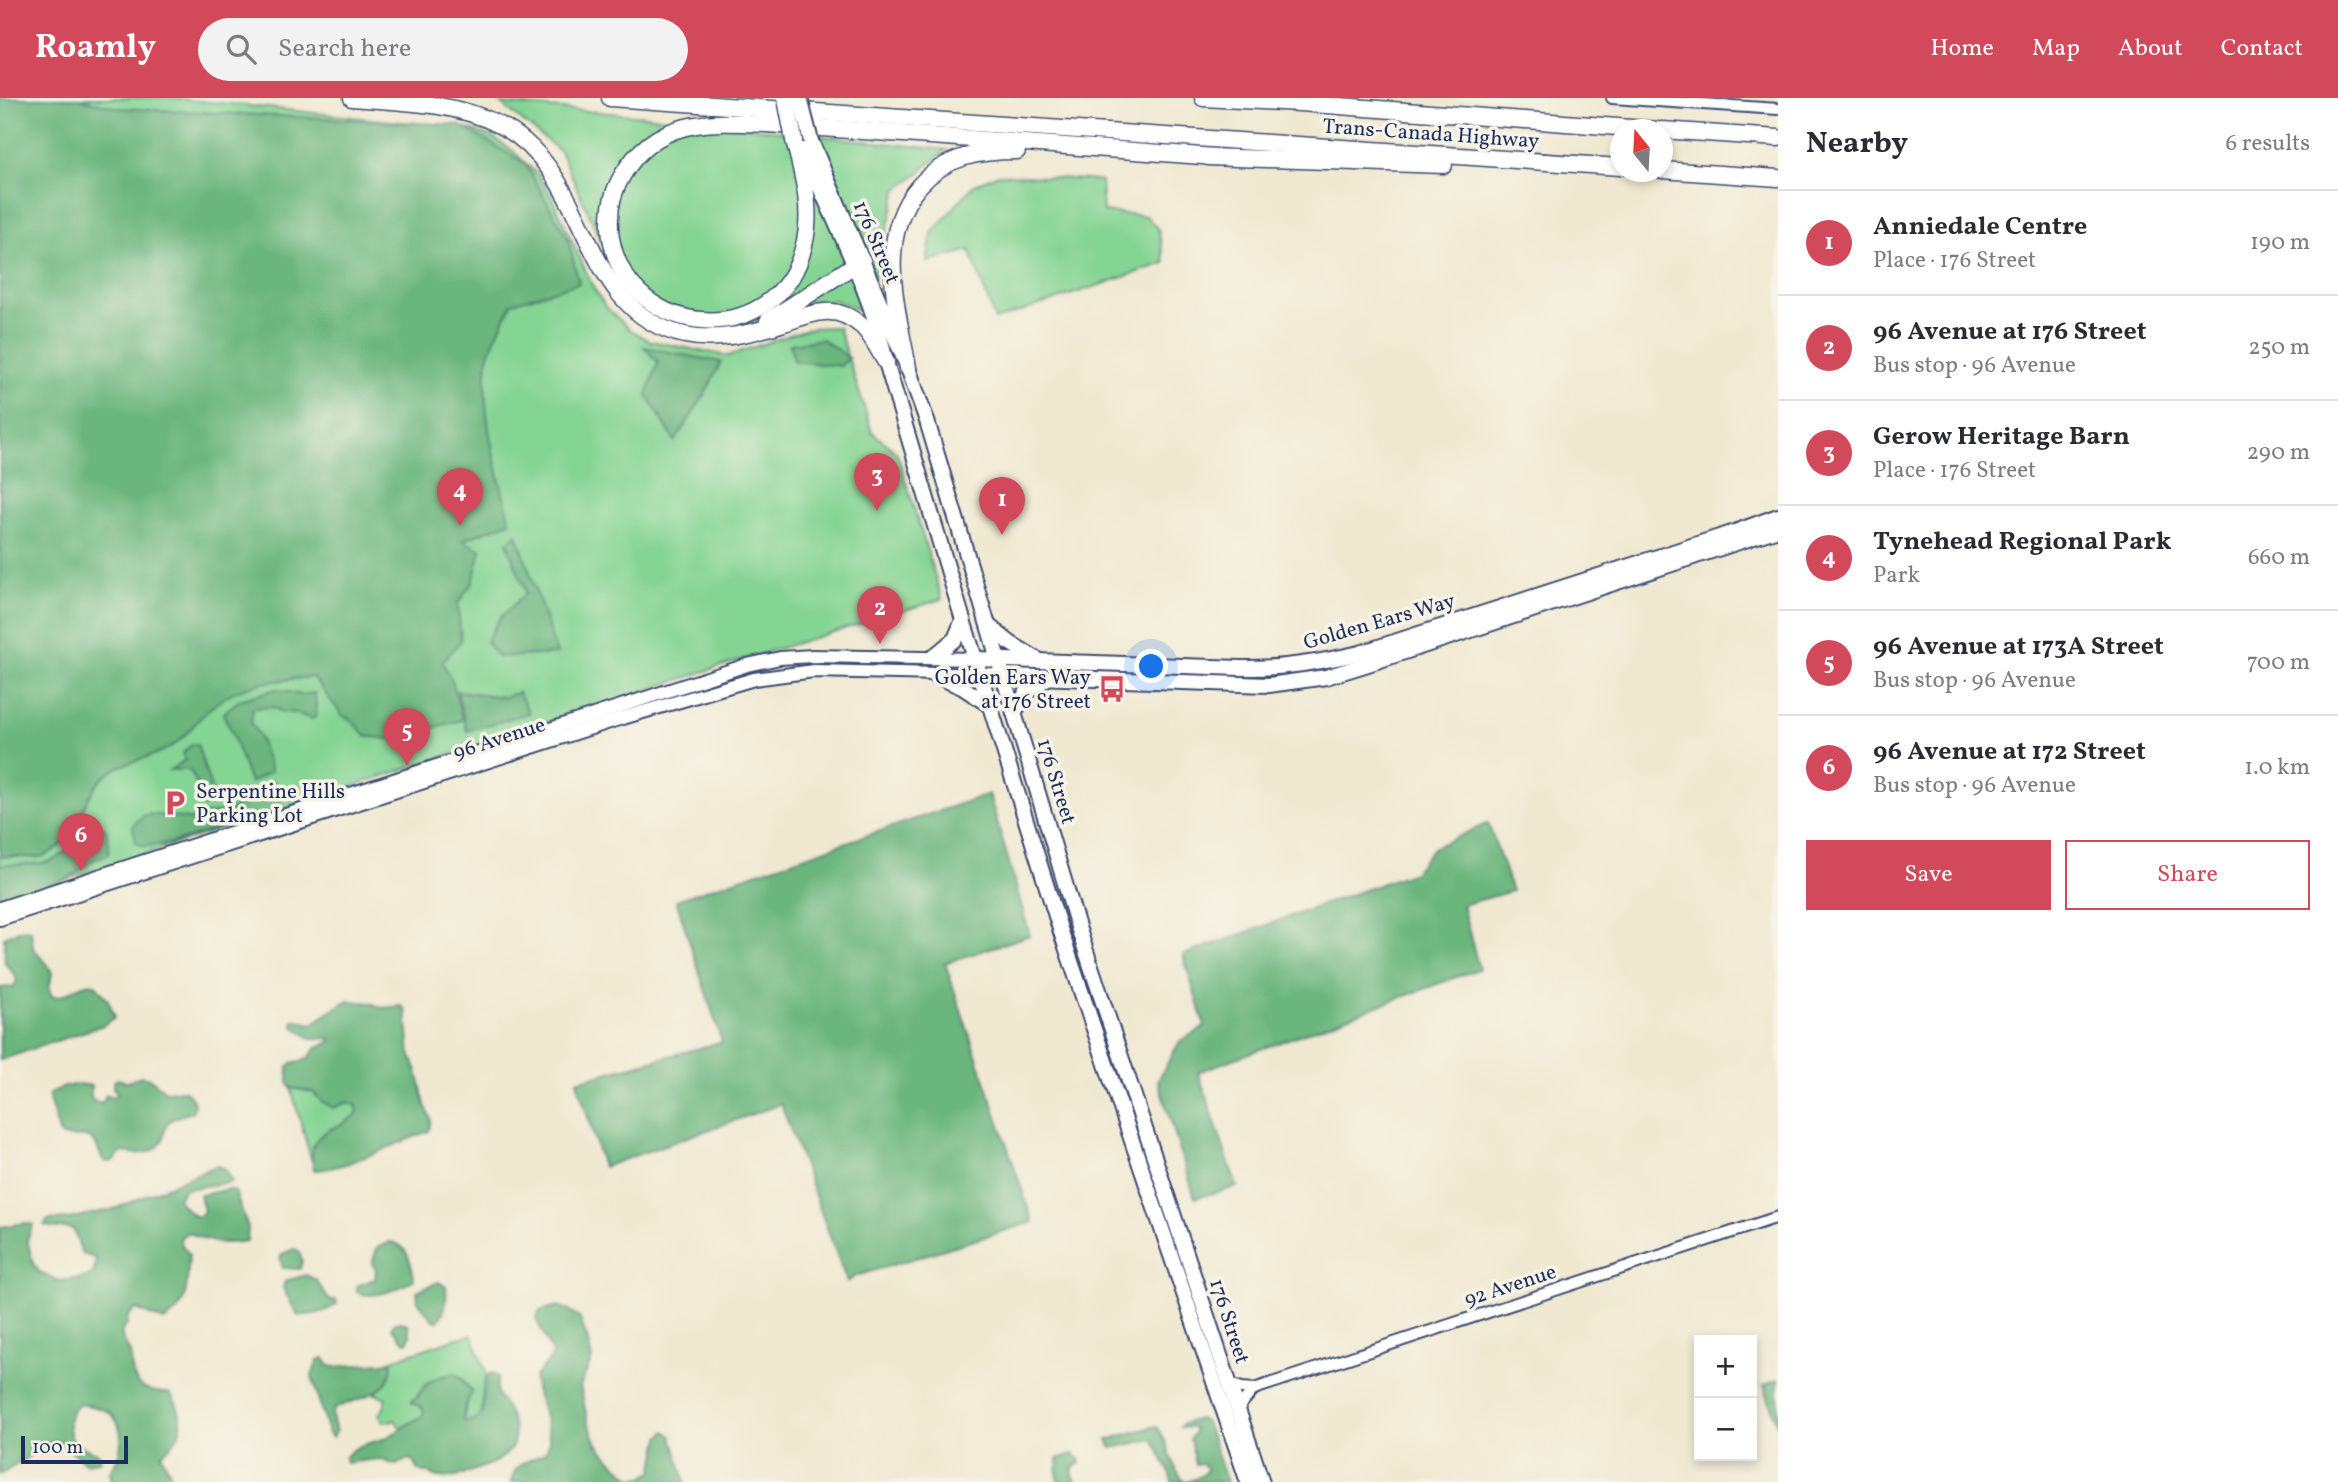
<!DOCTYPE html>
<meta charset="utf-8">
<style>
:root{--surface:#fff;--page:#f2f2f3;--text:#2b2b33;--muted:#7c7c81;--line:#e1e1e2;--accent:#d1495b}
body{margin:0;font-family:Vollkorn,serif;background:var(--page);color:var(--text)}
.controls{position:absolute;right:21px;bottom:21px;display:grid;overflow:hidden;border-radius:0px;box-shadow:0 4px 10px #0003}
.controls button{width:63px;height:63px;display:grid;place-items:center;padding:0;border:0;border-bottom:2px solid var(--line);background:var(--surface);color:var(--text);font:35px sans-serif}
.compass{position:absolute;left:1610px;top:21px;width:63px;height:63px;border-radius:50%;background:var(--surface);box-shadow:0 4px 10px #0003;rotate:342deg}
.scale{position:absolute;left:21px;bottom:18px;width:107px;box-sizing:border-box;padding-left:7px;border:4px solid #1b2f5e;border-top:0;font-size:19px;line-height:24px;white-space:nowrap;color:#1b2f5e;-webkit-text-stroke:5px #f7f3e8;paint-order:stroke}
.you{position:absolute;left:1152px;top:569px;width:24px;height:24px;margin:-18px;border:5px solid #fff;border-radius:50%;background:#1a73e8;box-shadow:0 0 0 10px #1a73e833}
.badge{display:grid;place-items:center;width:46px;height:46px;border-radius:50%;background:var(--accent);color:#fff;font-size:23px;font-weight:700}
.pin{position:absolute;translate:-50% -58px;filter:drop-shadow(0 2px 4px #0008)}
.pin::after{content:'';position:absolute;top:37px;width:24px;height:21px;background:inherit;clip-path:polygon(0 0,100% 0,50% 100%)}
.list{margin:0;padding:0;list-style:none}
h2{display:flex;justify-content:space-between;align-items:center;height:91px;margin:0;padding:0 28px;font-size:30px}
h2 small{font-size:23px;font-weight:400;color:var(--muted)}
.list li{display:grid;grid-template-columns:46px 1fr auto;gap:21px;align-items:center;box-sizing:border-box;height:105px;padding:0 28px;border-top:2px solid var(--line)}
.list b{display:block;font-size:26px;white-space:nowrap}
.list p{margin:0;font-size:23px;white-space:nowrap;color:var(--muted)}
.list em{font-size:23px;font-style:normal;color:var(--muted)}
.actions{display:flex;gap:14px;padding:21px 28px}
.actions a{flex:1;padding:16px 0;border:2px solid var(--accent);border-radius:0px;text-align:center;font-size:24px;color:var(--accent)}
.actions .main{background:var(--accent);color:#fff}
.icon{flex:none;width:38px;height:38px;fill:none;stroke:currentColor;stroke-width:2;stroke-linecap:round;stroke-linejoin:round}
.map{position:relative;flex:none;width:1778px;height:1384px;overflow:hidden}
header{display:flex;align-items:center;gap:42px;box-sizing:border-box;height:98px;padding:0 35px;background:var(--accent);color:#fff}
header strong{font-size:33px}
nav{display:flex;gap:38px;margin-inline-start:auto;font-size:24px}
.search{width:490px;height:63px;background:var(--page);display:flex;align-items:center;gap:18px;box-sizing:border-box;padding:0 24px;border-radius:38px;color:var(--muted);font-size:26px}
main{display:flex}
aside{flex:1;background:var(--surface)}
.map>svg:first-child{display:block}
.green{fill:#84d493;stroke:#508278;stroke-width:2}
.forest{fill:#6bb67d;stroke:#43726e;stroke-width:2}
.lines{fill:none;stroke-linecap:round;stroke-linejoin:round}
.tertiary-casing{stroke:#3b4b6f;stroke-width:14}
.secondary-casing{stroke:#3b4b6f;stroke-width:16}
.primary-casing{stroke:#3b4b6f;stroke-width:18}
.trunk-casing{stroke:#3b4b6f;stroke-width:18}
.motorway-casing{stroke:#3b4b6f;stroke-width:19}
.tertiary{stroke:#fff;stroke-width:10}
.secondary{stroke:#fff;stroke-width:12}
.primary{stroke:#fff;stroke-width:14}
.trunk{stroke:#fff;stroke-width:14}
.motorway{stroke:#fff;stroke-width:16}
.trunk-bridge-casing{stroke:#3b4b6f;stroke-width:18;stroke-linecap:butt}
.motorway-bridge-casing{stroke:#3b4b6f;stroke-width:19;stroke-linecap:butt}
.trunk-bridge{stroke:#fff;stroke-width:14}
.motorway-bridge{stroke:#fff;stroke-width:16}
.labels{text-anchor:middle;stroke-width:7;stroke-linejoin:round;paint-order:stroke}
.street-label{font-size:21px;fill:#1b2f5e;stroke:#f7f3e8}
.poi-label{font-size:21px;fill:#1b2f5e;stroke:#f7f3e8;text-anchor:end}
</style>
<header>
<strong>Roamly</strong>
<div class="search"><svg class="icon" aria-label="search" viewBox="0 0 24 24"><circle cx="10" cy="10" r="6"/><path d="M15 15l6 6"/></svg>Search here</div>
<nav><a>Home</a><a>Map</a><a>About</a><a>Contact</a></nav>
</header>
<main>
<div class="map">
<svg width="1778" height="1384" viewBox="0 0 1778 1384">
<rect width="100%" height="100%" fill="#f7f3e8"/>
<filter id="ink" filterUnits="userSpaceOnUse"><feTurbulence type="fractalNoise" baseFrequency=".0143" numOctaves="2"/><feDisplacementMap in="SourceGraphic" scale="14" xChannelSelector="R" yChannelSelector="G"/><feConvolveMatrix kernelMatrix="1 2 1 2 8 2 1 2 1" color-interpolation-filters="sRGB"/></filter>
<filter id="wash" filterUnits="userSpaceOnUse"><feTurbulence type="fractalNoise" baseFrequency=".00686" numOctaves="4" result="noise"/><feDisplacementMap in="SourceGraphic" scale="28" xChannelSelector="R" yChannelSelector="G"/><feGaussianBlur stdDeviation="1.57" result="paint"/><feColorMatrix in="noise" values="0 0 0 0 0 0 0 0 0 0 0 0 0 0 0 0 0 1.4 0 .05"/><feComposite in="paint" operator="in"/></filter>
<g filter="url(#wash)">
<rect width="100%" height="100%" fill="#f0e8d0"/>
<!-- green -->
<g class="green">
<path d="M0 0H172L468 31 490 38 512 52 538 77 551 97 593 189 605 208 629 231 650 243 728 258 810 230 838 229 872 334 897 355 942 501 712 571 0 803Z"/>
<path d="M501 6 646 18 947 52 897 92 879 166 860 213 835 202 753 224 684 231 626 197 560 53Z"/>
<path d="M998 76 1101 83 1103 114 1146 118 1158 131 1165 165 995 222 970 152 927 164 932 135 974 87Z"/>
<path d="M291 990 313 994 321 1003 348 1004 357 1007V1016L347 1025 329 1031 313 1048 312 1064Z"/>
<path d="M472 1237C477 1250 482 1262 486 1275 487 1279 484 1286 483 1291 481 1306 486 1324 465 1324 461 1311 473 1301 468 1289 467 1285 463 1282 461 1279 447 1279 432 1278 423 1290 419 1295 418 1298 412 1302L423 1311 424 1315 420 1320 401 1330 395 1322 383 1324 379 1316 384 1310 386 1300 375 1296 381 1290 392 1264 389 1263 457 1240Z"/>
</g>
<!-- forest -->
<g class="forest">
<path d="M0 0H77L119 10 459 27 525 65 568 141 579 185 512 205C505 221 490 247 487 264 480 318 498 373 510 424L463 442 481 452 473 484 458 505 461 543 442 564 452 582 462 622 389 641 366 638 351 622 342 617 313 579C277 582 242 583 213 608 196 621 186 641 167 651 145 663 117 663 100 683 80 706 75 747 43 758 30 762 14 757 0 759Z"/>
<path d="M822 241 849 260 840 268 794 263 790 246Z"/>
<path d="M644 249 721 264 705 296 675 343 647 297 658 264Z"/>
<path d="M517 436 557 556 498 559 486 544 499 521 526 495 507 444Z"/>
<path d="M276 591 301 597 315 595 316 619 311 621 296 615 282 614 272 609 253 610 251 625 259 638 271 673 250 685 232 635 223 615 240 602Z"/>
<path d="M457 593 505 599 518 594 529 615 467 633Z"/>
<path d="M192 646H197L216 706 204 708 201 705 202 696 191 674 188 672H170L185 662 183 655Z"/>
<path d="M273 683C279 688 283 702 280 711L172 745 143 748 136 744 133 728C136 724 141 718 146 717 152 714 187 722 197 722L201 717 229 713Z"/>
<path d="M989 696 1030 837 945 865 1033 1124 856 1178 847 1184 781 1006 603 1069 577 983 722 944 676 802Z"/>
<path d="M1488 725 1512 793 1462 807 1479 871 1198 974 1237 1089 1195 1100 1158 982 1180 943 1205 929 1183 857 1414 774 1433 750Z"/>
<path d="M89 726 103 728 106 732 109 746 108 756 96 761 67 781 0 803V767C45 765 58 772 85 729Z"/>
<path d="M23 831 31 832 33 850 48 867 52 875 49 892 52 898C66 902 79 882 95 886L108 902 115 919 103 927 0 962V890L13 889 17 883 15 877 5 865 4 839Z"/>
<path d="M346 903 371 905 382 910 402 908 406 913 410 956 417 973 425 1007 431 1021 429 1033C399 1044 344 1072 314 1072 305 1029 334 1036 357 1016V1008L348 1004 333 1010 321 1003 313 994 291 990 288 984V969L292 965 308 961 316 950 332 943 329 940 312 941 293 928V922L312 926Z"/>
<path d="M141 978 149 980 167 994 184 992C191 996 197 1006 192 1014 185 1017 177 1018 171 1022 165 1026 165 1031 164 1037 160 1057 138 1057 122 1054L113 1063 106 1064C99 1059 100 1050 94 1044 85 1034 72 1042 60 1037L49 1001V997C59 988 80 984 92 988L90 997 92 1002 100 1005 104 1002 106 997 114 999 117 995 113 990V984L118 981 127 984Z"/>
<path d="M216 1068 224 1070 232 1084 185 1091 178 1100 182 1107 194 1118H200L204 1113 200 1097 229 1091 235 1093 248 1130 247 1143C221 1147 211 1145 188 1134L180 1140 182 1147 189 1156C186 1185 191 1207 164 1223L136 1211 128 1218 127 1227 122 1232C121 1242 125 1245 129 1253 132 1260 131 1268 133 1276 137 1292 155 1295 170 1295 186 1319 186 1338 161 1356L174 1384H111L110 1373C122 1358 127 1331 111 1316 103 1309 89 1308 79 1306 66 1316 68 1326 71 1340L82 1349 99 1356 100 1363 85 1365 66 1348 54 1342 0 1377V1129L25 1125 33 1127 27 1142 33 1165 40 1175 60 1183 88 1179 94 1174 96 1160 82 1156 74 1132C64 1127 54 1133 44 1127L48 1122 68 1121 114 1111Z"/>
<path d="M390 1144C409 1146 411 1166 414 1181 401 1191 371 1202 357 1194V1188L375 1181 376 1171 372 1166 377 1150Z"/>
<path d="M295 1151 299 1154 302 1163 300 1171 283 1170 280 1161 282 1156Z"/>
<path d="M306 1177 316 1182 329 1202H336L337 1206C327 1214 311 1217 298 1218L283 1190 285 1183Z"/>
<path d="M439 1184 446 1189C447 1202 446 1212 438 1223L433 1222 418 1203 417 1193Z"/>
<path d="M557 1208 569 1212 580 1221 587 1240 592 1261 580 1288 588 1324 597 1346 612 1363 632 1380 643 1379 653 1374 660 1339 666 1333 672 1338 685 1384H511C513 1379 514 1373 518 1369 528 1358 548 1362 549 1343 550 1324 536 1301 534 1280 540 1271 548 1267 553 1257L536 1220 540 1213Z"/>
<path d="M400 1224 408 1226 410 1237 408 1244 404 1243 392 1230 393 1226Z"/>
<path d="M324 1260 328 1267 333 1269 392 1264C393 1298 357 1299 334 1311L332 1317 336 1335 332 1339 328 1335 312 1278 318 1262Z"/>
<path d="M456 1275 472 1294C468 1304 460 1314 465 1324L474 1322 483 1314V1292L487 1277 492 1275 497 1278C498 1283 496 1289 497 1294 498 1301 505 1306 508 1313 527 1354 502 1363 466 1375 455 1379 440 1383 430 1375H424L419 1373 414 1363 409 1361 396 1367 379 1361 346 1365 345 1360C354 1346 371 1346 385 1340 397 1335 408 1325 420 1320L424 1315C423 1306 418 1308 412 1305V1302L418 1299C425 1283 439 1278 456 1275Z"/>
<path d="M1778 1282V1330L1764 1287Z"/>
<path d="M1199 1321 1206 1324 1227 1384H1186C1193 1382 1205 1378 1207 1370L1201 1366 1196 1367 1190 1341 1194 1335V1330L1180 1329 1182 1326Z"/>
<path d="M1152 1329H1157C1170 1344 1170 1370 1185 1384H1172L1169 1373 1153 1341 1117 1349H1111L1108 1342Z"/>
<path d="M1073 1356 1080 1361V1365L1074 1369 1072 1374 1076 1384H1058L1057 1361Z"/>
</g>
</g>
<g filter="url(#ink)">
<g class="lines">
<defs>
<g id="tertiary">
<path d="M1612 0 1778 11"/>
<path d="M1229 1286 1242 1290 1254 1291 1778 1119"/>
<path d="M1237 1311 1254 1291"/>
</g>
<g id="secondary">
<path d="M0 810 747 567 780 560 812 558 976 561"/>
<path d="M0 821 616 622 754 581 814 573 981 577"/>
</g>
<g id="primary">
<path d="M976 561 1241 570C1282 571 1320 564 1360 555L1735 434 1778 418"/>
<path d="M981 577 1269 587 1326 579 1365 567 1778 431"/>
</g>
<g id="trunk">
<path d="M800 43C829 115 870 187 886 264L963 522 1061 834 1248 1384"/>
<path d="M811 43 908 270 927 323 1078 829 1262 1384"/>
<path d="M989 528 1010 545 1040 563"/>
<path d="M933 559 955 541 963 522"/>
<path d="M934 577 962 589 989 607"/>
<path d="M1014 615 1026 595 1047 580"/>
</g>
<g id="motorway">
<path d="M352 0C401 4 453 4 498 26 594 73 577 214 685 237 717 244 753 235 784 225 814 215 835 204 863 229 873 239 878 252 886 264"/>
<path d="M610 0 1620 69"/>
<path d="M1203 0 1300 5 1657 32"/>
<path d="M1662 32 1778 40"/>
<path d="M794 42C803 77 813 112 804 147 780 253 629 244 611 140 608 119 611 96 622 78 655 20 709 23 767 26L1216 59"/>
<path d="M1208 59 1444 67"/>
<path d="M1662 72 1778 80"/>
<path d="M768 223 862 162"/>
<path d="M908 270C897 210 875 139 919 88 946 58 979 53 1017 53"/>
</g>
</defs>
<!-- tertiary casing -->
<use href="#tertiary" class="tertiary-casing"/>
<!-- secondary casing -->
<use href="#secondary" class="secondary-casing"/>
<!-- primary casing -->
<use href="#primary" class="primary-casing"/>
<!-- trunk casing -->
<use href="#trunk" class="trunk-casing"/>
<!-- motorway casing -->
<use href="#motorway" class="motorway-casing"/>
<!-- tertiary -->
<use href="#tertiary" class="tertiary"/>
<!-- secondary -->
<use href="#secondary" class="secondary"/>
<!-- primary -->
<use href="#primary" class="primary"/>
<!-- trunk -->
<use href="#trunk" class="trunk"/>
<!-- motorway -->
<use href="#motorway" class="motorway"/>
<defs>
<path id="trunk-bridge" d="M800 0 811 43"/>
<path id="motorway-bridge" d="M786 1 794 42"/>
</defs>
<!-- trunk-bridge casing -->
<use href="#trunk-bridge" class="trunk-bridge-casing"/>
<!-- motorway-bridge casing -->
<use href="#motorway-bridge" class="motorway-bridge-casing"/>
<!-- trunk-bridge -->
<use href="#trunk-bridge" class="trunk-bridge"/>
<!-- motorway-bridge -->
<use href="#motorway-bridge" class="motorway-bridge"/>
</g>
</g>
<!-- icons -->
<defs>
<symbol id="bus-bare" viewBox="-9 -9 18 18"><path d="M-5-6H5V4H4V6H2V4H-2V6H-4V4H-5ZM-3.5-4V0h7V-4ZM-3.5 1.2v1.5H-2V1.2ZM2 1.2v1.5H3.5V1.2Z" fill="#d1495b" stroke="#f7f3e8" stroke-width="2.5" paint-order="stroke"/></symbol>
<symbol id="parking-bare" viewBox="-9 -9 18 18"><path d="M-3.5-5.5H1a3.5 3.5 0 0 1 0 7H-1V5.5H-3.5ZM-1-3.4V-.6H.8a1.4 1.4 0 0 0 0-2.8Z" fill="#d1495b" stroke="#f7f3e8" stroke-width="2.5" paint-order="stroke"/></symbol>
</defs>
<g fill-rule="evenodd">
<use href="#bus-bare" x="1093" y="572" width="38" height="38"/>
<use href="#parking-bare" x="156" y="686" width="38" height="38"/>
</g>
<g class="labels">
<!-- street labels -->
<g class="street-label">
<text transform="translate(1431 35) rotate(4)" y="7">Trans-Canada Highway</text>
<text transform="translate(877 144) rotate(67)" y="7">176 Street</text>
<text transform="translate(1379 523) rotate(-16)" y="7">Golden Ears Way</text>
<text transform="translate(499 640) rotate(-18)" y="7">96 Avenue</text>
<text transform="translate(1057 683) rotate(73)" y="7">176 Street</text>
<text transform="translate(1510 1187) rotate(-18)" y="7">92 Avenue</text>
<text transform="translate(1230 1223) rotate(72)" y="7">176 Street</text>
</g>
<!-- poi labels -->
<g class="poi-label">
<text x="1091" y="586">Golden Ears Way<tspan x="1091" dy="24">at 176 Street</tspan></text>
<text x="196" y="700" text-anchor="start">Serpentine Hills<tspan x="196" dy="24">Parking Lot</tspan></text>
</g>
</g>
</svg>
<div class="controls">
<button>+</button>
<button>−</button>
</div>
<svg class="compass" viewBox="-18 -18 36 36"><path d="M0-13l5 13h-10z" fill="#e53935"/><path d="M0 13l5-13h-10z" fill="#7c7c81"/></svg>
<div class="scale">100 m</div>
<div class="you"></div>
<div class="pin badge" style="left:1002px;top:437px">1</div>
<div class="pin badge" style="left:880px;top:546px">2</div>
<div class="pin badge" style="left:877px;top:413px">3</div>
<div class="pin badge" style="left:460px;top:428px">4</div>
<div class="pin badge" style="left:407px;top:668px">5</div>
<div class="pin badge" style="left:81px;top:773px">6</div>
</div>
<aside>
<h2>Nearby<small>6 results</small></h2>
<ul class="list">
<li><span class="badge">1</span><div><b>Anniedale Centre</b><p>Place · 176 Street</p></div><em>190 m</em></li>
<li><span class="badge">2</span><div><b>96 Avenue at 176 Street</b><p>Bus stop · 96 Avenue</p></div><em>250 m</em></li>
<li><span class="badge">3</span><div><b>Gerow Heritage Barn</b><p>Place · 176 Street</p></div><em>290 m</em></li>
<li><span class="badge">4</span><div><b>Tynehead Regional Park</b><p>Park</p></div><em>660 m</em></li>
<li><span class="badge">5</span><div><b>96 Avenue at 173A Street</b><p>Bus stop · 96 Avenue</p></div><em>700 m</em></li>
<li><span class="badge">6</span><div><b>96 Avenue at 172 Street</b><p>Bus stop · 96 Avenue</p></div><em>1.0 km</em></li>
</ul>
<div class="actions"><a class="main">Save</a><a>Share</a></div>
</aside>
</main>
